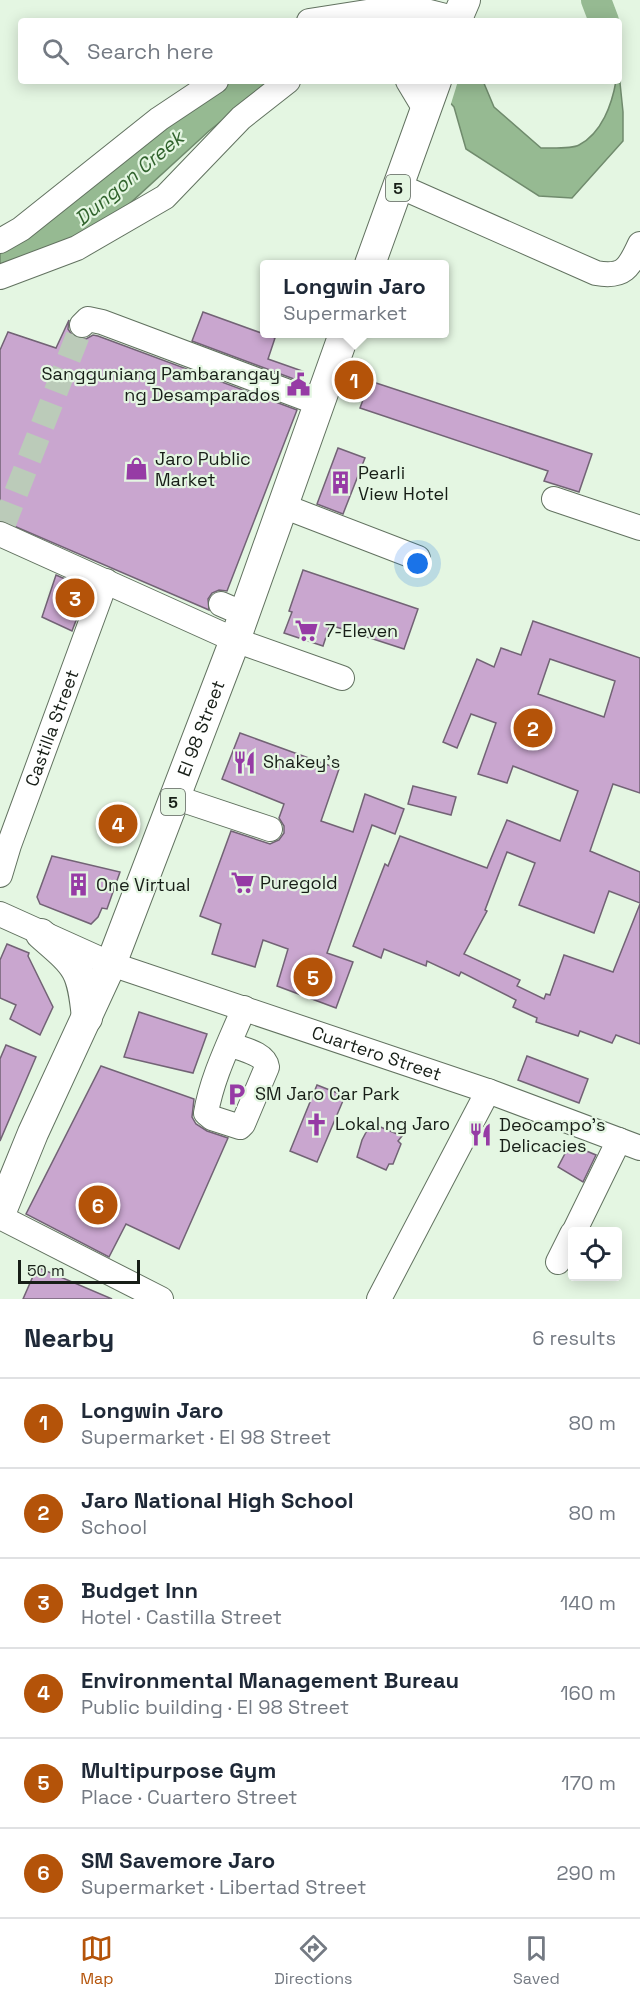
<!DOCTYPE html>
<meta charset="utf-8">
<style>
:root{--surface:#fff;--page:#f6f6f7;--text:#1f2937;--muted:#747a83;--line:#e0e1e3;--accent:#b45309}
body{margin:0;font-family:"Space Grotesk",sans-serif;background:var(--page);color:var(--text)}
.controls{position:absolute;right:18px;bottom:18px;display:grid;overflow:hidden;border-radius:6px;box-shadow:0 3px 15px #0003}
.controls button{width:54px;height:54px;display:grid;place-items:center;padding:0;border:0;border-bottom:2px solid var(--line);background:var(--surface);color:var(--text);font:30px sans-serif}
.scale{position:absolute;left:18px;bottom:15px;width:122px;box-sizing:border-box;padding-left:6px;border:3px solid #171e17;border-top:0;font-size:16px;line-height:21px;white-space:nowrap;color:#171e17;-webkit-text-stroke:4px #e4f6e2;paint-order:stroke}
.you{position:absolute;left:418px;top:564px;width:21px;height:21px;margin:-15px;border:4px solid #fff;border-radius:50%;background:#1a73e8;box-shadow:0 0 0 9px #1a73e833}
.badge{display:grid;place-items:center;width:39px;height:39px;border-radius:50%;background:var(--accent);color:#fff;font-size:20px;font-weight:700}
.pin{position:absolute;translate:-50% -50%;border:3px solid #fff;box-shadow:0 2px 6px #0006}
.popup{position:absolute;left:260px;top:260px;width:189px;height:78px;box-sizing:border-box;display:grid;place-content:center;border-radius:6px;background:var(--surface);filter:drop-shadow(0 2px 4px #0005);font-size:20px;white-space:nowrap;color:var(--muted)}
.popup b{font-size:22px;color:var(--text)}
.popup::after{content:'';position:absolute;left:50%;top:100%;margin-left:-12px;border:12px solid transparent;border-top-color:var(--surface)}
.list{margin:0;padding:0;list-style:none}
h2{display:flex;justify-content:space-between;align-items:center;height:78px;margin:0;padding:0 24px;font-size:26px}
h2 small{font-size:20px;font-weight:400;color:var(--muted)}
.list li{display:grid;grid-template-columns:39px 1fr auto;gap:18px;align-items:center;box-sizing:border-box;height:90px;padding:0 24px;border-top:2px solid var(--line)}
.list b{display:block;font-size:22px;white-space:nowrap}
.list p{margin:0;font-size:20px;white-space:nowrap;color:var(--muted)}
.list em{font-size:20px;font-style:normal;color:var(--muted)}
.icon{flex:none;width:33px;height:33px;fill:none;stroke:currentColor;stroke-width:2;stroke-linecap:round;stroke-linejoin:round}
.map{position:relative;flex:none;width:640px;height:1299px;overflow:hidden}
.search{position:absolute;background:var(--surface);box-shadow:0 3px 15px #0003;left:18px;right:18px;top:18px;height:66px;display:flex;align-items:center;gap:15px;box-sizing:border-box;padding:0 21px;border-radius:6px;color:var(--muted);font-size:22px}
.sheet{height:618px;background:var(--surface)}
nav{display:flex;justify-content:space-around;align-items:center;box-sizing:border-box;height:84px;border-top:2px solid var(--line);background:var(--surface);font-size:16px;color:var(--muted)}
nav a{display:grid;justify-items:center;gap:3px}
nav .on{color:var(--accent)}
.map>svg:first-child{display:block}
.water{fill:#96ba92;stroke:#708b6d;stroke-width:1.5}
.pier{fill:#e4f6e2}
.lines{fill:none;stroke-linecap:round;stroke-linejoin:round}
.river{stroke:#96ba92;stroke-width:30}
.building{fill:#c9a6cf;stroke:#726375;stroke-width:1.5;fill-rule:evenodd}
.minor-tunnel{stroke:#bbcbb9;stroke-width:24;stroke-dasharray:24 12;stroke-linecap:butt}
.minor-casing{stroke:#627260;stroke-width:26}
.major-casing{stroke:#627260;stroke-width:32}
.minor{stroke:#fff;stroke-width:24}
.major{stroke:#fff;stroke-width:30}
.labels{text-anchor:middle;stroke-width:4.5;stroke-linejoin:round;paint-order:stroke}
.shield{fill:#e4f6e2;stroke:#545f54;stroke-width:1.5}
.shield-label{font-size:16px;font-weight:bold;fill:#171e17}
.poi-label{font-size:18px;fill:#171e17;stroke:#e4f6e2;text-anchor:start}
.street-label{font-size:18px;fill:#171e17;stroke:#e4f6e2}
.water-label{font-size:20px;font-style:italic;fill:#31632d;stroke:#e4f6e2}
</style>
<div class="map">
<svg width="640" height="1299" viewBox="0 0 640 1299">
<rect width="100%" height="100%" fill="#e4f6e2"/>
<!-- water -->
<g class="water">
<path d="M619 73 623 112V141L572 198 539 196 466 149 454 107 430 81H483L494 107 541 148C551 148 572 149 579 145 602 133 612 104 616 81H619Z"/>
<path d="M232 81H271L209 131 116 216 20 263 0 270V248L180 116Z"/>
</g>
<!-- pier -->
<path class="pier" d="M427 81H458L450 107 428 83Z"/>
<g class="lines">
<!-- river -->
<path class="river" d="M596 0 604 21"/>
</g>
<!-- building -->
<g class="building">
<path d="M203 312 275 338 268 359 305 372 302 382 192 341Z"/>
<path d="M69 320 68 329 72 335 78 339H86L93 335 98 336 297 410 227 591 219 590 212 593 208 599 209 610 0 520V350L8 332 56 348Z"/>
<path d="M370 381 592 454 579 492 544 481 548 471 360 408Z"/>
<path d="M338 448 365 458 343 514 317 504Z"/>
<path d="M303 570 418 609 404 649 330 625 323 646 284 633 292 612 289 611Z"/>
<path d="M56 575 88 589 72 631 42 617Z"/>
<path d="M533 621 640 658V793L613 784 590 851 640 872V903L609 891 594 933 519 905 535 863 507 852 485 910 487 911 464 954 520 980 517 986 544 999 546 994 550 995 564 955 613 972 640 904V1044L616 1035 612 1043 580 1031 578 1036 536 1022 537 1018 513 1007 516 1000 461 972 459 976 427 961 426 966 384 949 381 958 353 946 385 864 388 866 400 836 487 868 507 820 560 841 578 791 513 766 507 783 478 774 496 723 471 714 457 748 443 742 477 659 494 667 501 648 521 655ZM550 659 615 681 604 717 538 694Z"/>
<path d="M240 733 339 769 321 821 353 832 365 794 404 809 395 834 372 825 327 953 353 962 336 1008 277 986 288 949 263 940 255 967 212 954 221 924 200 916 231 831 270 844 279 840 284 833V826L279 818 284 804 222 779Z"/>
<path d="M413 786 456 797 451 815 408 804Z"/>
<path d="M52 856 120 872 107 909 102 908 98 917 91 924 40 904 37 897Z"/>
<path d="M7 944 29 953 28 956 53 1007 40 1035 10 1019 16 1005 0 998V960Z"/>
<path d="M139 1012 207 1034 193 1073 124 1057Z"/>
<path d="M6 1045 36 1057 0 1141V1059Z"/>
<path d="M527 1056 588 1079 579 1103 518 1080Z"/>
<path d="M101 1066 194 1099 192 1117 196 1124 207 1131 228 1138 179 1249 126 1224 109 1257 26 1214Z"/>
<path d="M317 1085 345 1096 317 1162 290 1151Z"/>
<path d="M371 1123 402 1136 398 1141 401 1144 393 1164H389L386 1170 357 1157 362 1140Z"/>
<path d="M570 1144 583 1152 584 1150 596 1155 583 1182 558 1167Z"/>
<path d="M37 1267 112 1299H23Z"/>
</g>
<g class="lines">
<!-- minor-tunnel -->
<path class="minor-tunnel" d="M3 526 82 325"/>
<defs>
<g id="minor">
<path d="M309 21 406 6 457 19"/>
<path d="M408 81 426 111"/>
<path d="M399 186 596 273C624 278 629 268 640 244"/>
<path d="M0 241 21 229 159 119 216 81"/>
<path d="M0 277 77 248 165 197 241 118 288 81"/>
<path d="M82 325 88 319 102 322 318 403"/>
<path d="M554 499 640 528"/>
<path d="M283 506 418 558"/>
<path d="M0 534 235 640 342 678"/>
<path d="M221 604 244 614"/>
<path d="M174 797 270 829"/>
<path id="s1" d="M0 875 9 845 106 581"/>
<path id="s2" d="M0 914 111 964 488 1091 640 1148"/>
<path d="M229 1044C241 1049 265 1053 267 1067L243 1124 240 1127 212 1118 206 1113C212 1077 230 1042 244 1008"/>
<path d="M0 1217 161 1299"/>
<path d="M574 1232 619 1140"/>
<path d="M558 1262 572 1234"/>
<path d="M379 1299 488 1091"/>
</g>
<g id="major">
<path d="M456 21 465 0"/>
<path d="M370 264 436 81"/>
<path d="M41 934C78 966 82 968 87 1018"/>
<path id="s3" d="M0 1214 33 1133 111 964 235 640 344 334"/>
</g>
</defs>
<!-- minor casing -->
<use href="#minor" class="minor-casing"/>
<!-- major casing -->
<use href="#major" class="major-casing"/>
<!-- minor -->
<use href="#minor" class="minor"/>
<!-- major -->
<use href="#major" class="major"/>
</g>
<!-- icons -->
<defs>
<symbol id="civic-bare" viewBox="-9 -9 18 18"><path d="M-.6-6.5H3V-4.5H.6V-3L4-1V1h2V6H-6V1h2V-1L-.6-3ZM-1.2 2.5V6h2.4V2.5Z" fill="#963ba5" stroke="#e4f6e2" stroke-width="2.5" paint-order="stroke"/></symbol>
<symbol id="shop-bare" viewBox="-9 -9 18 18"><path d="M-5-2.5h2.3a2.7 3.5 0 0 1 5.4 0H5L5.5 6h-11ZM-1.5-2.5h3a1.5 2.3 0 0 0-3 0Z" fill="#963ba5" stroke="#e4f6e2" stroke-width="2.5" paint-order="stroke"/></symbol>
<symbol id="building-bare" viewBox="-9 -9 18 18"><path d="M-4-6H4V6H1V3H-1V6H-4ZM-2.5-4.3h1.7v1.8h-1.7ZM.8-4.3h1.7v1.8H.8ZM-2.5-1h1.7V.8h-1.7ZM.8-1h1.7V.8H.8Z" fill="#963ba5" stroke="#e4f6e2" stroke-width="2.5" paint-order="stroke"/></symbol>
<symbol id="supermarket-bare" viewBox="-9 -9 18 18"><path d="M-6-5.5h2.5l.6 2H6L4.5 2H-2.5L-4.4-4H-6ZM-1.5 3.2a1.3 1.3 0 1 0 .1 0ZM3 3.2a1.3 1.3 0 1 0 .1 0Z" fill="#963ba5" stroke="#e4f6e2" stroke-width="2.5" paint-order="stroke"/></symbol>
<symbol id="restaurant-bare" viewBox="-9 -9 18 18"><path d="M-5-6h1v4h1v-4h1v4h1v-4h1v5L-1.5 .5V6h-2V.5L-5-1ZM5-6V6H3V1.5H1.5Q1.5-4 5-6Z" fill="#963ba5" stroke="#e4f6e2" stroke-width="2.5" paint-order="stroke"/></symbol>
<symbol id="parking-bare" viewBox="-9 -9 18 18"><path d="M-3.5-5.5H1a3.5 3.5 0 0 1 0 7H-1V5.5H-3.5ZM-1-3.4V-.6H.8a1.4 1.4 0 0 0 0-2.8Z" fill="#963ba5" stroke="#e4f6e2" stroke-width="2.5" paint-order="stroke"/></symbol>
<symbol id="church-bare" viewBox="-9 -9 18 18"><path d="M-1.2-6h2.4v3.5h3.3v2.4h-3.3V6h-2.4V-.1h-3.3v-2.4h3.3Z" fill="#963ba5" stroke="#e4f6e2" stroke-width="2.5" paint-order="stroke"/></symbol>
</defs>
<g fill-rule="evenodd">
<use href="#civic-bare" x="282" y="368" width="33" height="33"/>
<use href="#shop-bare" x="120" y="452" width="33" height="33"/>
<use href="#building-bare" x="324" y="466" width="33" height="33"/>
<use href="#supermarket-bare" x="290" y="614" width="33" height="33"/>
<use href="#restaurant-bare" x="228" y="746" width="33" height="33"/>
<use href="#supermarket-bare" x="226" y="866" width="33" height="33"/>
<use href="#building-bare" x="62" y="868" width="33" height="33"/>
<use href="#parking-bare" x="220" y="1078" width="33" height="33"/>
<use href="#church-bare" x="300" y="1108" width="33" height="33"/>
<use href="#restaurant-bare" x="464" y="1118" width="33" height="33"/>
</g>
<g class="labels">
<!-- shield labels -->
<g class="shield">
<rect x="386" y="175" width="24" height="26" rx="4.5"/>
<rect x="161" y="789" width="24" height="26" rx="4.5"/>
</g>
<g class="shield-label">
<text x="398" y="194">5</text>
<text x="173" y="808">5</text>
</g>
<!-- poi labels -->
<g class="poi-label">
<text x="280" y="380" text-anchor="end">Sangguniang Pambarangay<tspan x="280" dy="21">ng Desamparados</tspan></text>
<text x="155" y="465">Jaro Public<tspan x="155" dy="21">Market</tspan></text>
<text x="358" y="479">Pearli<tspan x="358" dy="21">View Hotel</tspan></text>
<text x="325" y="637">7-Eleven</text>
<text x="263" y="768">Shakey's</text>
<text x="260" y="889">Puregold</text>
<text x="96" y="891">One Virtual</text>
<text x="255" y="1100">SM Jaro Car Park</text>
<text x="335" y="1130">Lokal ng Jaro</text>
<text x="499" y="1131">Deocampo's<tspan x="499" dy="21">Delicacies</tspan></text>
</g>
<!-- street labels -->
<g class="street-label">
<text dy="6" stroke="none"><textPath href="#s3" startOffset="526">El 98 Street</textPath></text>
<text dy="6" stroke="none"><textPath href="#s1" startOffset="156">Castilla Street</textPath></text>
<text dy="6" stroke="none"><textPath href="#s2" startOffset="402">Cuartero Street</textPath></text>
</g>
<!-- water labels -->
<g class="water-label">
<text transform="translate(129 178) rotate(-40)" y="7">Dungon Creek</text>
</g>
</g>
</svg>
<div class="controls">
<button><svg class="icon" aria-label="locate" viewBox="0 0 24 24"><circle cx="12" cy="12" r="6"/><path d="M12 2v4M12 18v4M2 12h4M18 12h4"/></svg></button>
</div>
<div class="scale">50 m</div>
<div class="you"></div>
<div class="pin badge" style="left:354px;top:380px">1</div>
<div class="popup"><b>Longwin Jaro</b>Supermarket</div>
<div class="pin badge" style="left:533px;top:728px">2</div>
<div class="pin badge" style="left:75px;top:598px">3</div>
<div class="pin badge" style="left:118px;top:824px">4</div>
<div class="pin badge" style="left:313px;top:977px">5</div>
<div class="pin badge" style="left:98px;top:1205px">6</div>
<div class="search"><svg class="icon" aria-label="search" viewBox="0 0 24 24"><circle cx="10" cy="10" r="6"/><path d="M15 15l6 6"/></svg>Search here</div>
</div>
<section class="sheet">
<h2>Nearby<small>6 results</small></h2>
<ul class="list">
<li><span class="badge">1</span><div><b>Longwin Jaro</b><p>Supermarket · El 98 Street</p></div><em>80 m</em></li>
<li><span class="badge">2</span><div><b>Jaro National High School</b><p>School</p></div><em>80 m</em></li>
<li><span class="badge">3</span><div><b>Budget Inn</b><p>Hotel · Castilla Street</p></div><em>140 m</em></li>
<li><span class="badge">4</span><div><b>Environmental Management Bureau</b><p>Public building · El 98 Street</p></div><em>160 m</em></li>
<li><span class="badge">5</span><div><b>Multipurpose Gym</b><p>Place · Cuartero Street</p></div><em>170 m</em></li>
<li><span class="badge">6</span><div><b>SM Savemore Jaro</b><p>Supermarket · Libertad Street</p></div><em>290 m</em></li>
</ul>
</section>
<nav>
<a class="on"><svg class="icon" aria-label="map" viewBox="0 0 24 24"><path d="M3 6l6-2 6 2 6-2v14l-6 2-6-2-6 2zM9 4v14M15 6v14"/></svg>Map</a>
<a><svg class="icon" aria-label="directions" viewBox="0 0 24 24"><path d="M12 3l9 9-9 9-9-9zM9 14v-3h6M13 9l2 2-2 2"/></svg>Directions</a>
<a><svg class="icon" aria-label="saved" viewBox="0 0 24 24"><path d="M7 4h10v16l-5-4-5 4z"/></svg>Saved</a>
</nav>
